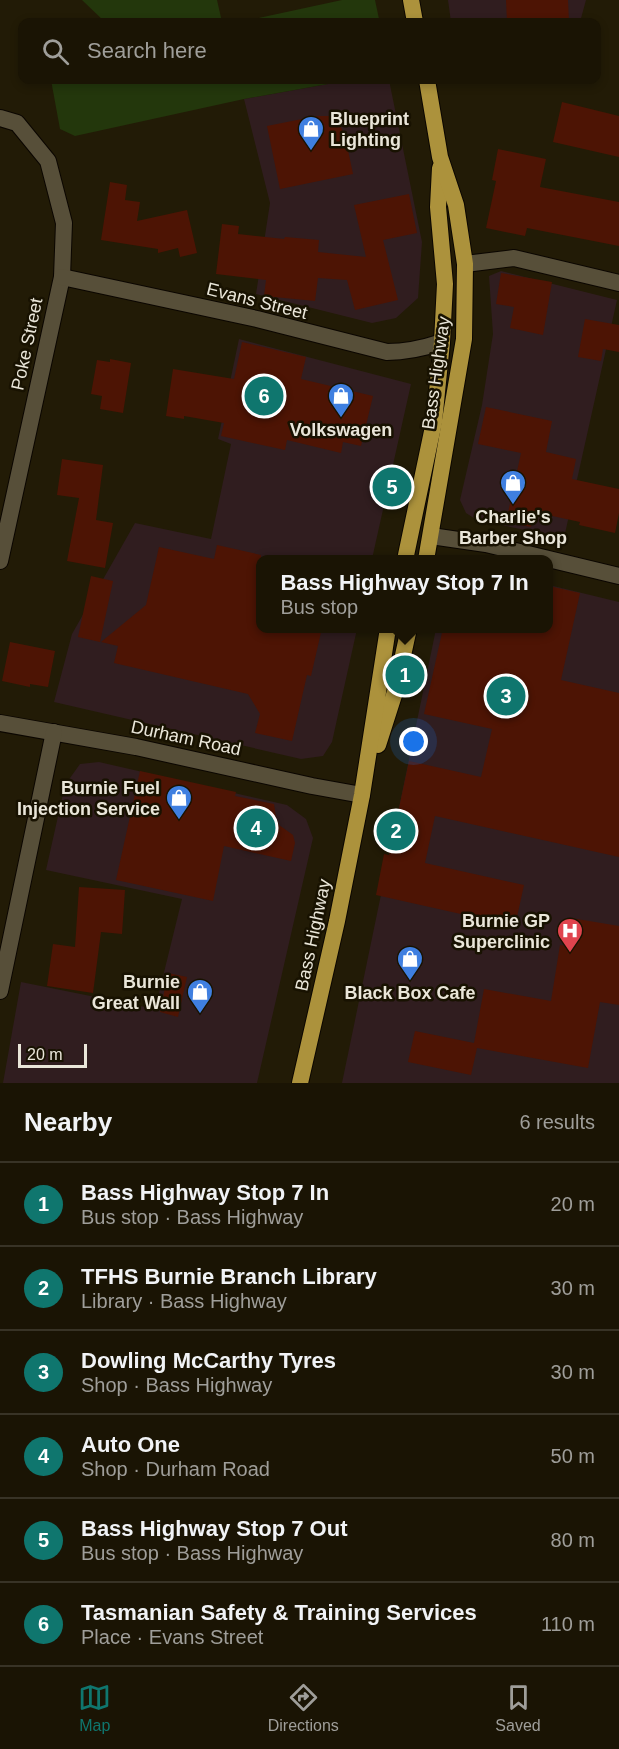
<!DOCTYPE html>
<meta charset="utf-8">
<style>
:root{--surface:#1a1404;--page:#231d0e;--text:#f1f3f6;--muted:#9f9e9a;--line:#383326;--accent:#0f766e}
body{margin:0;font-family:Helvetica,sans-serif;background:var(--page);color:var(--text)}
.scale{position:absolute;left:18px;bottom:15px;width:69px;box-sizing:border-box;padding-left:6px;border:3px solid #eae6d9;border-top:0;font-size:16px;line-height:21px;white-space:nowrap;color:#eae6d9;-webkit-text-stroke:4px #181201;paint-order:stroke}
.you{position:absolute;left:414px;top:742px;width:21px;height:21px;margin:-15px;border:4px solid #fff;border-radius:50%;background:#1a73e8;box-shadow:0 0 0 9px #1a73e833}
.badge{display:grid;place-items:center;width:39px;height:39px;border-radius:50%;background:var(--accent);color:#fff;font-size:20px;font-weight:700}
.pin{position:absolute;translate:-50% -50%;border:3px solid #fff;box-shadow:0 2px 6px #0006}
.popup{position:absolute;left:256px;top:555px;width:297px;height:78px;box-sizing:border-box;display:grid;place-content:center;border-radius:12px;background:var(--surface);filter:drop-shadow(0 2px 4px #0005);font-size:20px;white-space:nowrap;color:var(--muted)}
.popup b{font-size:22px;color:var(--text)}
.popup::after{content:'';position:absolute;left:50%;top:100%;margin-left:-12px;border:12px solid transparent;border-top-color:var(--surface)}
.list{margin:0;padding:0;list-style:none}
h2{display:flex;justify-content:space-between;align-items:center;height:78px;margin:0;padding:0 24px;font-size:26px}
h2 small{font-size:20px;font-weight:400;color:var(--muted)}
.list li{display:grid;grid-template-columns:39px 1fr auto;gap:18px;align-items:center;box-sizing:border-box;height:84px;padding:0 24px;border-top:2px solid var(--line)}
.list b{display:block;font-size:22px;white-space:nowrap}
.list p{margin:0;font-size:20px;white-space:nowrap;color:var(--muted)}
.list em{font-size:20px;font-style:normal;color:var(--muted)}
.icon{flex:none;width:33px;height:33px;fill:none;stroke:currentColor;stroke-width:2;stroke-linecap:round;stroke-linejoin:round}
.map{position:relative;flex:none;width:619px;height:1083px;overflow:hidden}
.search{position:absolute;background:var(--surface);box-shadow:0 3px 9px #0003;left:18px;right:18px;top:18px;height:66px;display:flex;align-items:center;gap:15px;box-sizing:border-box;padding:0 21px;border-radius:12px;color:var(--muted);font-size:22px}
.sheet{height:582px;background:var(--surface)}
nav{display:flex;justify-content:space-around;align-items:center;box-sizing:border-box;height:84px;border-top:2px solid var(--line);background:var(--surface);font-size:16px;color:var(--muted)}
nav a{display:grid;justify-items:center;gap:3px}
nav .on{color:var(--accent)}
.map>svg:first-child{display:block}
.commercial{fill:#301d1f}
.green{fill:#23370c}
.building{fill:#4d1404}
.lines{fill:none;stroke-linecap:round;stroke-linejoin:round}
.minor-casing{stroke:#0b0600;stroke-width:18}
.trunk-casing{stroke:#0b0600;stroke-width:18}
.minor{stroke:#574f39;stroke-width:16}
.trunk{stroke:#ac923c;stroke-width:16}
.labels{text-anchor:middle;stroke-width:5;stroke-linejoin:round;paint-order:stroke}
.poi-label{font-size:18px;font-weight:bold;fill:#eae6d9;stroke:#181201}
.street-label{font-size:18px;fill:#eae6d9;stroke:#181201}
</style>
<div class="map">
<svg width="619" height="1083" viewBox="0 0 619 1083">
<rect width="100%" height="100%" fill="#221b06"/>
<!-- commercial -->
<g class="commercial">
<path d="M448 0H586L580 22H451Z"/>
<path d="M350 80H389L422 242 418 298 396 318 372 323 256 294 270 203 244 99Z"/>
<path d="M501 271 617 300 564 538 477 520 466 513 460 500 482 405 493 334 489 276Z"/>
<path d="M239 339 411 384 372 559 261 560V628L357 629 332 742 323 756 301 759 54 702 72 634 135 523 211 539 231 444 218 439Z"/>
<path d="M549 585 619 602V1083H342L436 629 549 628Z"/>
<path d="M99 762 287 805 306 819 313 838 257 1083H3L21 982 155 1009 182 899 46 870 65 785 80 764Z"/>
</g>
<!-- green -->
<g class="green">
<path d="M82 0H217L222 22H105Z"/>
<path d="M342 0H375L379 19 364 22H240Z"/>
<path d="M51 80H350L244 99 75 136 60 129Z"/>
</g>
<!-- building -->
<g class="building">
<path d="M506 0H568L569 22H507Z"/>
<path d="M562 102 619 116V157L553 142Z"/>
<path d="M317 116H330L340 125 345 136 353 174 280 189 267 126Z"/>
<path d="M498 149 546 159 540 187 619 202V246L527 228 525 236 486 228 496 181 492 180Z"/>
<path d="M110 182 127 185 125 200 140 202 137 221 187 210 197 253 180 257 178 248 158 253V249L101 240Z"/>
<path d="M409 194 417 233 383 240 398 300 355 310 347 280 318 278 315 301 264 296 266 280 216 274 222 224 239 226 238 234 284 239 285 237 319 240 318 252 366 257 354 205Z"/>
<path d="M501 273 552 282 543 335 510 328 514 307 496 304Z"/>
<path d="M585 319 619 325V352L603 349 601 361 578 357Z"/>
<path d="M242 342 306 357 301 379 373 396 361 446 343 442 341 453 287 440 285 450 221 436 224 423 184 416V419L166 416 173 369 234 379Z"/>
<path d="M110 359 131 363 123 413 100 409 102 396 91 394 97 360 110 362Z"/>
<path d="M486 407 552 421 546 452 576 459 572 479 619 489V513L615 533 579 525 580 522 534 512 531 527 506 522 521 453 478 444Z"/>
<path d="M62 459 103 465 96 520 113 523 105 568 67 561 79 498 57 495Z"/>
<path d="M217 545 261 555V628H322L311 676 307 675 292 741 255 733 260 714 248 694 114 663 118 646 101 642 146 605 159 547 214 559Z"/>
<path d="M91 576 113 581 100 642 78 637Z"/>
<path d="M549 586 580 593 561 680 619 693V857L435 816 425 863 524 885 515 926 376 895 384 854 389 855 409 761 481 777 492 729 424 714 443 628H549Z"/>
<path d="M10 642 55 651 48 687 30 684V687L2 681Z"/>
<path d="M140 771 236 792 235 796 274 804 276 817 279 825 293 835 295 843 291 861 224 846 213 901 116 880Z"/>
<path d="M79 887 125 890 122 934 101 932 93 993 47 986 53 944 75 947Z"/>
<path d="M571 918 619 926V1005L600 1002 588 1068 477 1048 471 1075 408 1062 415 1031 474 1043 484 989 551 1001 560 945 567 946Z"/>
<path d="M168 973 187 977 178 1017 160 1012Z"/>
</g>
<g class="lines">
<defs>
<g id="minor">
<path d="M0 118 17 123 48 161 64 223 62 277 0 561"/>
<path d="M465 264 514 258 619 283"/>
<path d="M62 277 257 319 387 352C406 352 424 348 442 342"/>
<path d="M431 536 486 544 619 576"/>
<path d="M0 723 136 747 312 786 362 795"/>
<path d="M0 991 54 732"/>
</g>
<g id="trunk">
<path d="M411 0 415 22"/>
<path d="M405 560 434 422 442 342 445 284 438 207 440 168"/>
<path d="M426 560 464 339 465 264 456 205 440 157 427 80"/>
<path d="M378 745 395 692 409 628"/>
<path d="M300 1083 337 921 362 795 388 628"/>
</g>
</defs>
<!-- minor casing -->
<use href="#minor" class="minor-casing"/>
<!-- trunk casing -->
<use href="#trunk" class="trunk-casing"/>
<!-- minor -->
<use href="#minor" class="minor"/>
<!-- trunk -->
<use href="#trunk" class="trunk"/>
</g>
<!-- icons -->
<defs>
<symbol id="shop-pin" viewBox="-11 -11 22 30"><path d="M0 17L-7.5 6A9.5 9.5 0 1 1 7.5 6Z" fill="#3f7fe0" stroke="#181201"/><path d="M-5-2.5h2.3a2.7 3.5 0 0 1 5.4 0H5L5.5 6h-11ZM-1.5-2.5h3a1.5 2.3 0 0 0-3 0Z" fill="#fff"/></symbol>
<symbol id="hospital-pin" viewBox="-11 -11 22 30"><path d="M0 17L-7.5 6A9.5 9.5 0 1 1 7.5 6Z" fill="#e0444e" stroke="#181201"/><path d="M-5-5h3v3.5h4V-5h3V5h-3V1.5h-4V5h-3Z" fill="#fff"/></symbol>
</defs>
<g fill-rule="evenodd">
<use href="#shop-pin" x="296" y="114" width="30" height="40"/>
<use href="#shop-pin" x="326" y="381" width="30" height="40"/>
<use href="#shop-pin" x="498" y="468" width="30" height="40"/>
<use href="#shop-pin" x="164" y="783" width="30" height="40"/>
<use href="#hospital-pin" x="555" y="916" width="30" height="40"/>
<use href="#shop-pin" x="395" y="944" width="30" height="40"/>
<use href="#shop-pin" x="185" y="977" width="30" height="40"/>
</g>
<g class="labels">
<!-- poi labels -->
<g class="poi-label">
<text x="330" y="125" text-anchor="start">Blueprint<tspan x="330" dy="21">Lighting</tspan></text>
<text x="341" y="436">Volkswagen</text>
<text x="513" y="523">Charlie's<tspan x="513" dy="21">Barber Shop</tspan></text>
<text x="160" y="794" text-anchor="end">Burnie Fuel<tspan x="160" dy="21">Injection Service</tspan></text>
<text x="550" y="927" text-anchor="end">Burnie GP<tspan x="550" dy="21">Superclinic</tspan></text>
<text x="180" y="988" text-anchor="end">Burnie<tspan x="180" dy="21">Great Wall</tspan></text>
<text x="410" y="999">Black Box Cafe</text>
</g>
<!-- street labels -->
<g class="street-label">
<text transform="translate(257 301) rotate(14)" y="6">Evans Street</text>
<text transform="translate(27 344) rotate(-78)" y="6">Poke Street</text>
<text transform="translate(436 373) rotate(-82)" y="6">Bass Highway</text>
<text transform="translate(186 738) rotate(12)" y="6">Durham Road</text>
<text transform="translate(313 935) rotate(-78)" y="6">Bass Highway</text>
</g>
</g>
</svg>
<div class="scale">20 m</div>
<div class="you"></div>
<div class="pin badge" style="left:405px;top:675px">1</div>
<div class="popup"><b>Bass Highway Stop 7 In</b>Bus stop</div>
<div class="pin badge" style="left:396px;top:831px">2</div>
<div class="pin badge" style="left:506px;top:696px">3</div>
<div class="pin badge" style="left:256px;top:828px">4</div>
<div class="pin badge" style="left:392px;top:487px">5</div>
<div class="pin badge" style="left:264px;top:396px">6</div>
<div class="search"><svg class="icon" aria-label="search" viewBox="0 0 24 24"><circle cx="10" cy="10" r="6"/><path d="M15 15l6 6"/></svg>Search here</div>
</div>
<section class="sheet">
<h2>Nearby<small>6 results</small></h2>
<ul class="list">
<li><span class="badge">1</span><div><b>Bass Highway Stop 7 In</b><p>Bus stop · Bass Highway</p></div><em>20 m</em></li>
<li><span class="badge">2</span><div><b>TFHS Burnie Branch Library</b><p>Library · Bass Highway</p></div><em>30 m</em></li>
<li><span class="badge">3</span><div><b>Dowling McCarthy Tyres</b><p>Shop · Bass Highway</p></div><em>30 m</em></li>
<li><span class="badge">4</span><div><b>Auto One</b><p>Shop · Durham Road</p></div><em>50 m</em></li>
<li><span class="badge">5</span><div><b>Bass Highway Stop 7 Out</b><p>Bus stop · Bass Highway</p></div><em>80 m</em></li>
<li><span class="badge">6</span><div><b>Tasmanian Safety &amp; Training Services</b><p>Place · Evans Street</p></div><em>110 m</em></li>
</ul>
</section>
<nav>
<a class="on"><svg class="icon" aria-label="map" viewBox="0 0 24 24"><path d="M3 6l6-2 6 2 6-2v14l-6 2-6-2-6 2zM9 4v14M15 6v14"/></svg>Map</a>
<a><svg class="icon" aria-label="directions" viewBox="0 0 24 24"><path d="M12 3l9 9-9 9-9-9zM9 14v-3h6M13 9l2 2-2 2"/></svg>Directions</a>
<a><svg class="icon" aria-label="saved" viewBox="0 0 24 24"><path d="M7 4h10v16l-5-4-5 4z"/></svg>Saved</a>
</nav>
